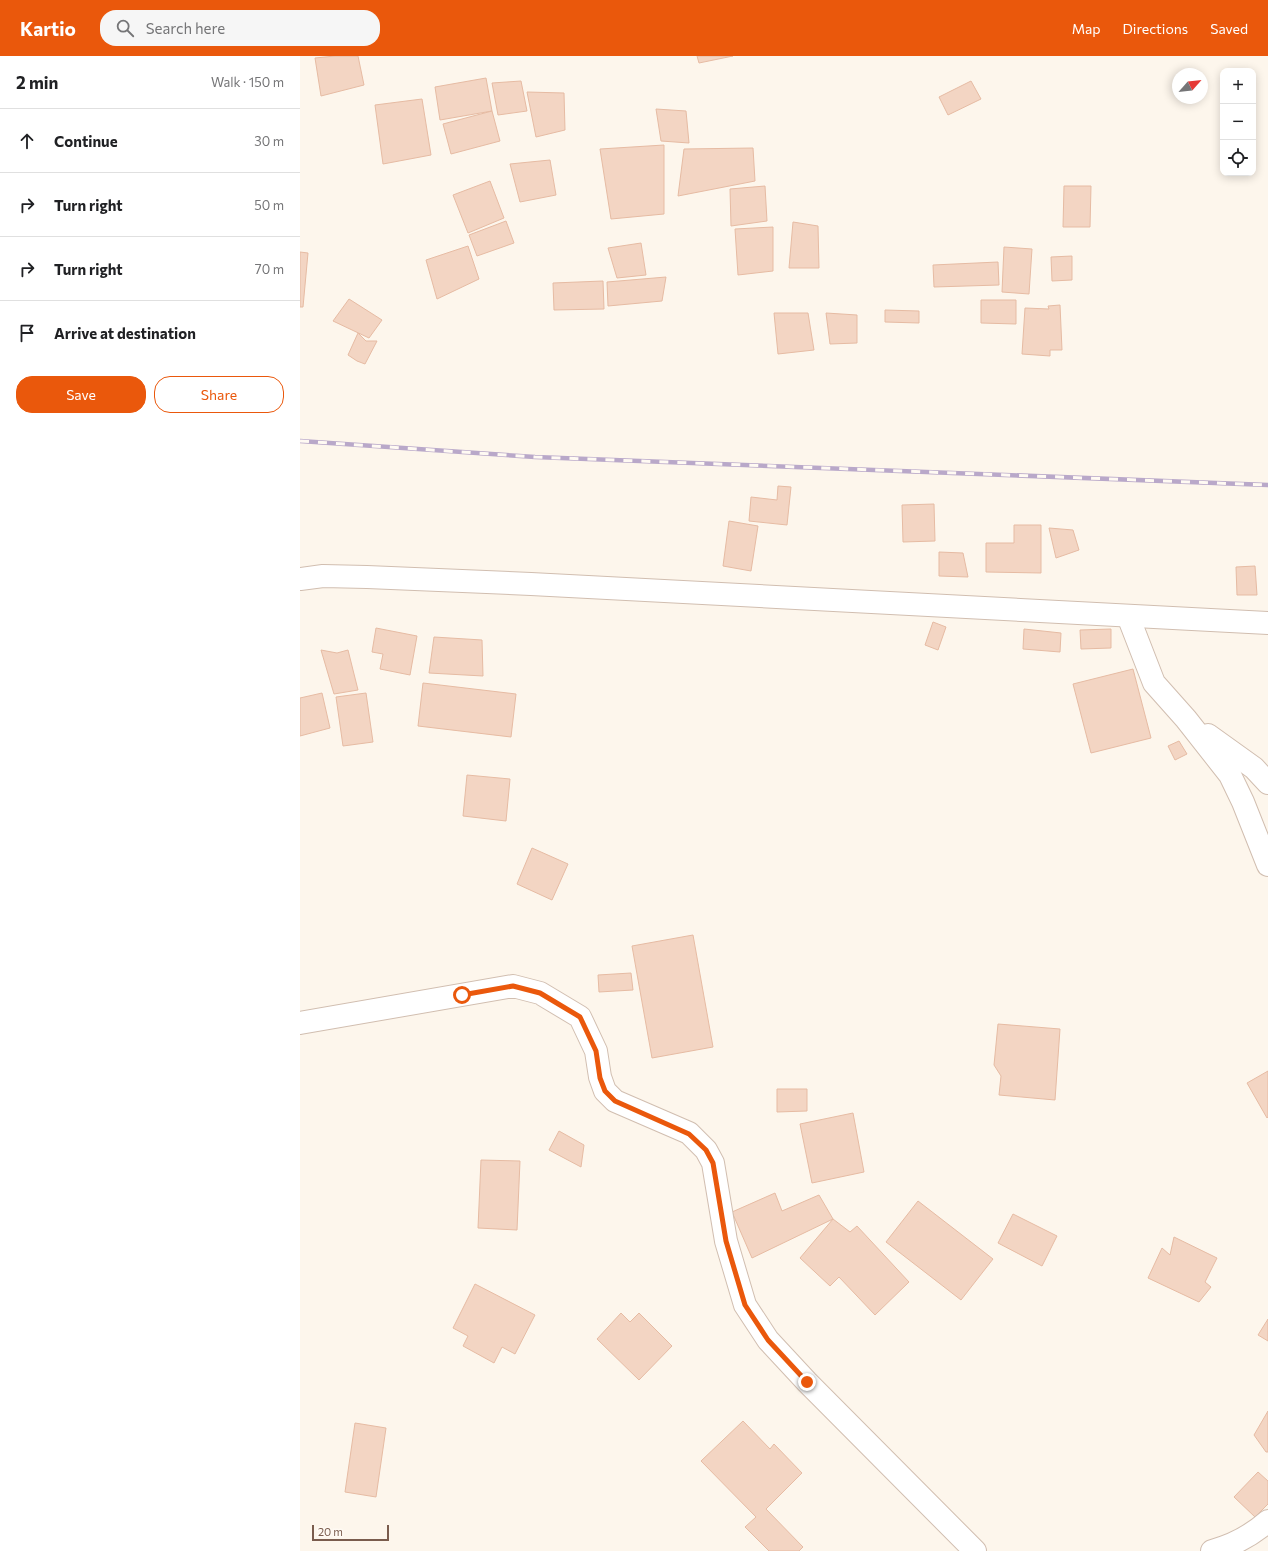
<!DOCTYPE html>
<meta charset="utf-8">
<style>
:root{--surface:#fff;--page:#f6f6f6;--text:#202124;--muted:#757577;--line:#e0e0e0;--accent:#ea580c}
body{margin:0;font-family:Commissioner,sans-serif;background:var(--page);color:var(--text)}
.controls{position:absolute;right:12px;top:12px;display:grid;overflow:hidden;border-radius:8px;box-shadow:0 2px 10px #0003}
.controls button{width:36px;height:36px;display:grid;place-items:center;padding:0;border:0;border-bottom:1px solid var(--line);background:var(--surface);color:var(--text);font:20px sans-serif}
.compass{position:absolute;left:872px;top:12px;width:36px;height:36px;border-radius:50%;background:var(--surface);box-shadow:0 2px 10px #0003;rotate:63deg}
.scale{position:absolute;left:12px;bottom:10px;width:77px;box-sizing:border-box;padding-left:4px;border:2px solid #7a5c4d;border-top:0;font-size:11px;line-height:14px;white-space:nowrap;color:#7a5c4d;-webkit-text-stroke:3px #fffaf3;paint-order:stroke}
.stop{position:absolute;width:12px;height:12px;margin:-9px;border:3px solid #ea580c;border-radius:50%;background:#fff}
.stop.end{background:#ea580c;border-color:#fff;box-shadow:0 1px 4px #0008}
.list{margin:0;padding:0;list-style:none}
h2{display:flex;justify-content:space-between;align-items:center;height:52px;margin:0;padding:0 16px;font-size:17px}
h2 small{font-size:13px;font-weight:400;color:var(--muted)}
.list li{display:grid;grid-template-columns:26px 1fr auto;gap:12px;align-items:center;box-sizing:border-box;height:64px;padding:0 16px;border-top:1px solid var(--line)}
.list b{display:block;font-size:15px;white-space:nowrap}
.list em{font-size:13px;font-style:normal;color:var(--muted)}
.actions{display:flex;gap:8px;padding:12px 16px}
.actions a{flex:1;padding:9px 0;border:1px solid var(--accent);border-radius:16px;text-align:center;font-size:14px;color:var(--accent)}
.actions .main{background:var(--accent);color:#fff}
.icon{flex:none;width:22px;height:22px;fill:none;stroke:currentColor;stroke-width:2;stroke-linecap:round;stroke-linejoin:round}
.map{position:relative;flex:none;width:968px;height:1495px;overflow:hidden}
header{display:flex;align-items:center;gap:24px;box-sizing:border-box;height:56px;padding:0 20px;background:var(--accent);color:#fff}
header strong{font-size:19px}
nav{display:flex;gap:22px;margin-inline-start:auto;font-size:14px}
.search{width:280px;height:36px;background:var(--page);display:flex;align-items:center;gap:10px;box-sizing:border-box;padding:0 14px;border-radius:16px;color:var(--muted);font-size:15px}
main{display:flex}
aside{flex:1;background:var(--surface)}
.map>svg:first-child{display:block}
.building{fill:#f3d5c3;stroke:#e6bba3}
.lines{fill:none;stroke-linecap:round;stroke-linejoin:round}
.minor-casing{stroke:#d1beb0;stroke-width:24}
.minor{stroke:#fff;stroke-width:22}
.rail-casing{stroke:#b9a8c9;stroke-width:4.5}
.rail{stroke:#fffaf3;stroke-width:3;stroke-dasharray:9;stroke-linecap:butt}
.route{stroke:#ea580c;stroke-width:5}
</style>
<header>
<strong>Kartio</strong>
<div class="search"><svg class="icon" aria-label="search" viewBox="0 0 24 24"><circle cx="10" cy="10" r="6"/><path d="M15 15l6 6"/></svg>Search here</div>
<nav><a>Map</a><a>Directions</a><a>Saved</a></nav>
</header>
<main>
<aside>
<h2>2 min<small>Walk · 150 m</small></h2>
<ul class="list">
<li><svg class="icon" aria-label="ahead" viewBox="0 0 24 24"><path d="M12 20V5M6 11l6-6 6 6"/></svg><div><b>Continue</b></div><em>30 m</em></li>
<li><svg class="icon" aria-label="right" viewBox="0 0 24 24"><path d="M7 20v-9h11M14 6l5 5-5 5"/></svg><div><b>Turn right</b></div><em>50 m</em></li>
<li><svg class="icon" aria-label="right" viewBox="0 0 24 24"><path d="M7 20v-9h11M14 6l5 5-5 5"/></svg><div><b>Turn right</b></div><em>70 m</em></li>
<li><svg class="icon" aria-label="arrive" viewBox="0 0 24 24"><path d="M6 21V4h12l-3 4 3 4H6"/></svg><div><b>Arrive at destination</b></div></li>
</ul>
<div class="actions"><a class="main">Save</a><a>Share</a></div>
</aside>
<div class="map">
<svg width="968" height="1495" viewBox="0 0 968 1495">
<rect width="100%" height="100%" fill="#fdf6ec"/>
<!-- building -->
<g class="building">
<path d="M35 0H58L64 29 21 40 15 2Z"/>
<path d="M397 0H433L399 7Z"/>
<path d="M186 22 192 55 140 64 135 31Z"/>
<path d="M221 25 227 55 198 59 192 27Z"/>
<path d="M671 25 681 43 648 59 639 41Z"/>
<path d="M227 36 264 37 265 74 236 81Z"/>
<path d="M122 43 131 99 83 108 75 49Z"/>
<path d="M356 53 386 55 389 87 361 85Z"/>
<path d="M192 55 200 85 151 98 143 68Z"/>
<path d="M364 89V158L311 163 300 93Z"/>
<path d="M453 92 455 125 378 140 384 93Z"/>
<path d="M250 104 256 139 220 146 210 108Z"/>
<path d="M190 125 204 162 168 177 153 139Z"/>
<path d="M465 130 467 165 431 170 430 133Z"/>
<path d="M764 130H791L790 171H763Z"/>
<path d="M206 165 214 187 177 200 169 179Z"/>
<path d="M493 166 518 170 519 212H489Z"/>
<path d="M473 171V215L438 219 435 173Z"/>
<path d="M341 187 346 219 317 222 308 192Z"/>
<path d="M168 190 179 223 137 243 126 204Z"/>
<path d="M704 191 732 193 729 238 702 236Z"/>
<path d="M0 196 8 197 3 251H0Z"/>
<path d="M772 200V224L752 225 751 201Z"/>
<path d="M698 206 699 229 634 231 633 209Z"/>
<path d="M366 221 362 245 308 250 307 226Z"/>
<path d="M303 225 304 253 254 254 253 227Z"/>
<path d="M49 243 82 264 69 282 33 265Z"/>
<path d="M681 244H716V268L681 267Z"/>
<path d="M760 249 762 294H750V300L722 298 725 252 749 253 748 250Z"/>
<path d="M585 254 619 255V267L585 266Z"/>
<path d="M474 257H508L514 294 478 298Z"/>
<path d="M526 257 557 259V287L530 288Z"/>
<path d="M58 277 66 285H77L65 308 57 305 48 299Z"/>
<path d="M478 430 491 431 487 469 449 465 451 441 477 444Z"/>
<path d="M634 448 635 485 603 486 602 449Z"/>
<path d="M429 465 458 470 451 515 423 510Z"/>
<path d="M714 469H741V517L686 516V487H714Z"/>
<path d="M749 472 773 474 779 494 756 502Z"/>
<path d="M639 496 663 497 668 521 639 520Z"/>
<path d="M955 510 957 539H937L936 511Z"/>
<path d="M633 566 646 571 638 594 625 589Z"/>
<path d="M76 572 117 580 110 619 80 613 83 598 72 596Z"/>
<path d="M724 573 761 577 760 596 723 593Z"/>
<path d="M811 573V592L781 593 780 574Z"/>
<path d="M134 581 182 584 183 620 129 617Z"/>
<path d="M21 594 37 597 48 594 58 634 34 638Z"/>
<path d="M833 613 851 682 791 697 773 628Z"/>
<path d="M123 627 216 638 211 681 118 670Z"/>
<path d="M22 637 30 672 0 680V642Z"/>
<path d="M66 637 73 686 43 690 36 641Z"/>
<path d="M879 685 887 698 875 704 868 690Z"/>
<path d="M167 719 210 723 206 765 163 760Z"/>
<path d="M232 792 268 808 252 844 217 828Z"/>
<path d="M393 879 413 991 352 1002 332 890Z"/>
<path d="M331 917 333 934 299 936 298 919Z"/>
<path d="M698 968 760 973 755 1044 699 1039 701 1020 694 1009Z"/>
<path d="M968 1015V1061L967 1062 947 1027Z"/>
<path d="M477 1033H507V1055L477 1056Z"/>
<path d="M553 1057 564 1116 512 1127 500 1068Z"/>
<path d="M259 1075 284 1089 281 1111 249 1094Z"/>
<path d="M181 1104 220 1105 217 1174 178 1172Z"/>
<path d="M475 1137 482 1155 519 1139 533 1163 452 1202 432 1156Z"/>
<path d="M618 1145 693 1203 661 1244 586 1186Z"/>
<path d="M713 1158 757 1180 742 1210 698 1187Z"/>
<path d="M533 1163 550 1176 557 1170 609 1226 575 1259 539 1221 530 1230 500 1202Z"/>
<path d="M874 1181 917 1202 905 1226 911 1231 899 1246 848 1222 862 1192 870 1199Z"/>
<path d="M175 1228 235 1259 215 1298 202 1291 194 1307 163 1290 168 1280 153 1272Z"/>
<path d="M321 1257 330 1266 339 1257 372 1290 339 1324 297 1283Z"/>
<path d="M968 1263V1285L958 1279Z"/>
<path d="M968 1355V1396H966L954 1379Z"/>
<path d="M443 1365 470 1393 474 1388 502 1417 466 1453 503 1491 499 1495H469L445 1471 456 1461 401 1405Z"/>
<path d="M55 1367 86 1372 76 1441 45 1436Z"/>
<path d="M958 1416 968 1425V1448L955 1461 934 1441Z"/>
</g>
<g class="lines">
<defs>
<g id="minor">
<path d="M0 523 23 520 67 521 231 528 968 567"/>
<path d="M828 560 854 627 886 663 930 719 943 746 968 809"/>
<path d="M908 679 954 712 968 727"/>
<path d="M0 967 213 930 240 937 280 961 296 995 300 1021 305 1035 315 1045 389 1077 406 1094 413 1107 426 1185 445 1249 468 1284 507 1326 675 1495"/>
<path d="M912 1495C934 1489 951 1480 968 1465"/>
</g>
</defs>
<!-- minor casing -->
<use href="#minor" class="minor-casing"/>
<!-- minor -->
<use href="#minor" class="minor"/>
<defs>
<path id="rail" d="M0 385 235 401 968 429"/>
</defs>
<!-- rail casing -->
<use href="#rail" class="rail-casing"/>
<!-- rail -->
<use href="#rail" class="rail"/>
</g>
<g class="lines">
<!-- route -->
<path class="route" d="M162 939 213 930 240 937 280 961 296 995 300 1022 305 1035 315 1045 389 1078 406 1094 413 1107 426 1185 445 1249 468 1284 507 1326"/>
</g>
</svg>
<div class="controls">
<button>+</button>
<button>−</button>
<button><svg class="icon" aria-label="locate" viewBox="0 0 24 24"><circle cx="12" cy="12" r="6"/><path d="M12 2v4M12 18v4M2 12h4M18 12h4"/></svg></button>
</div>
<svg class="compass" viewBox="-18 -18 36 36"><path d="M0-13l5 13h-10z" fill="#e53935"/><path d="M0 13l5-13h-10z" fill="#757577"/></svg>
<div class="scale">20 m</div>
<div class="stop" style="left:162px;top:939px"></div>
<div class="stop end" style="left:507px;top:1326px"></div>
</div>
</main>
